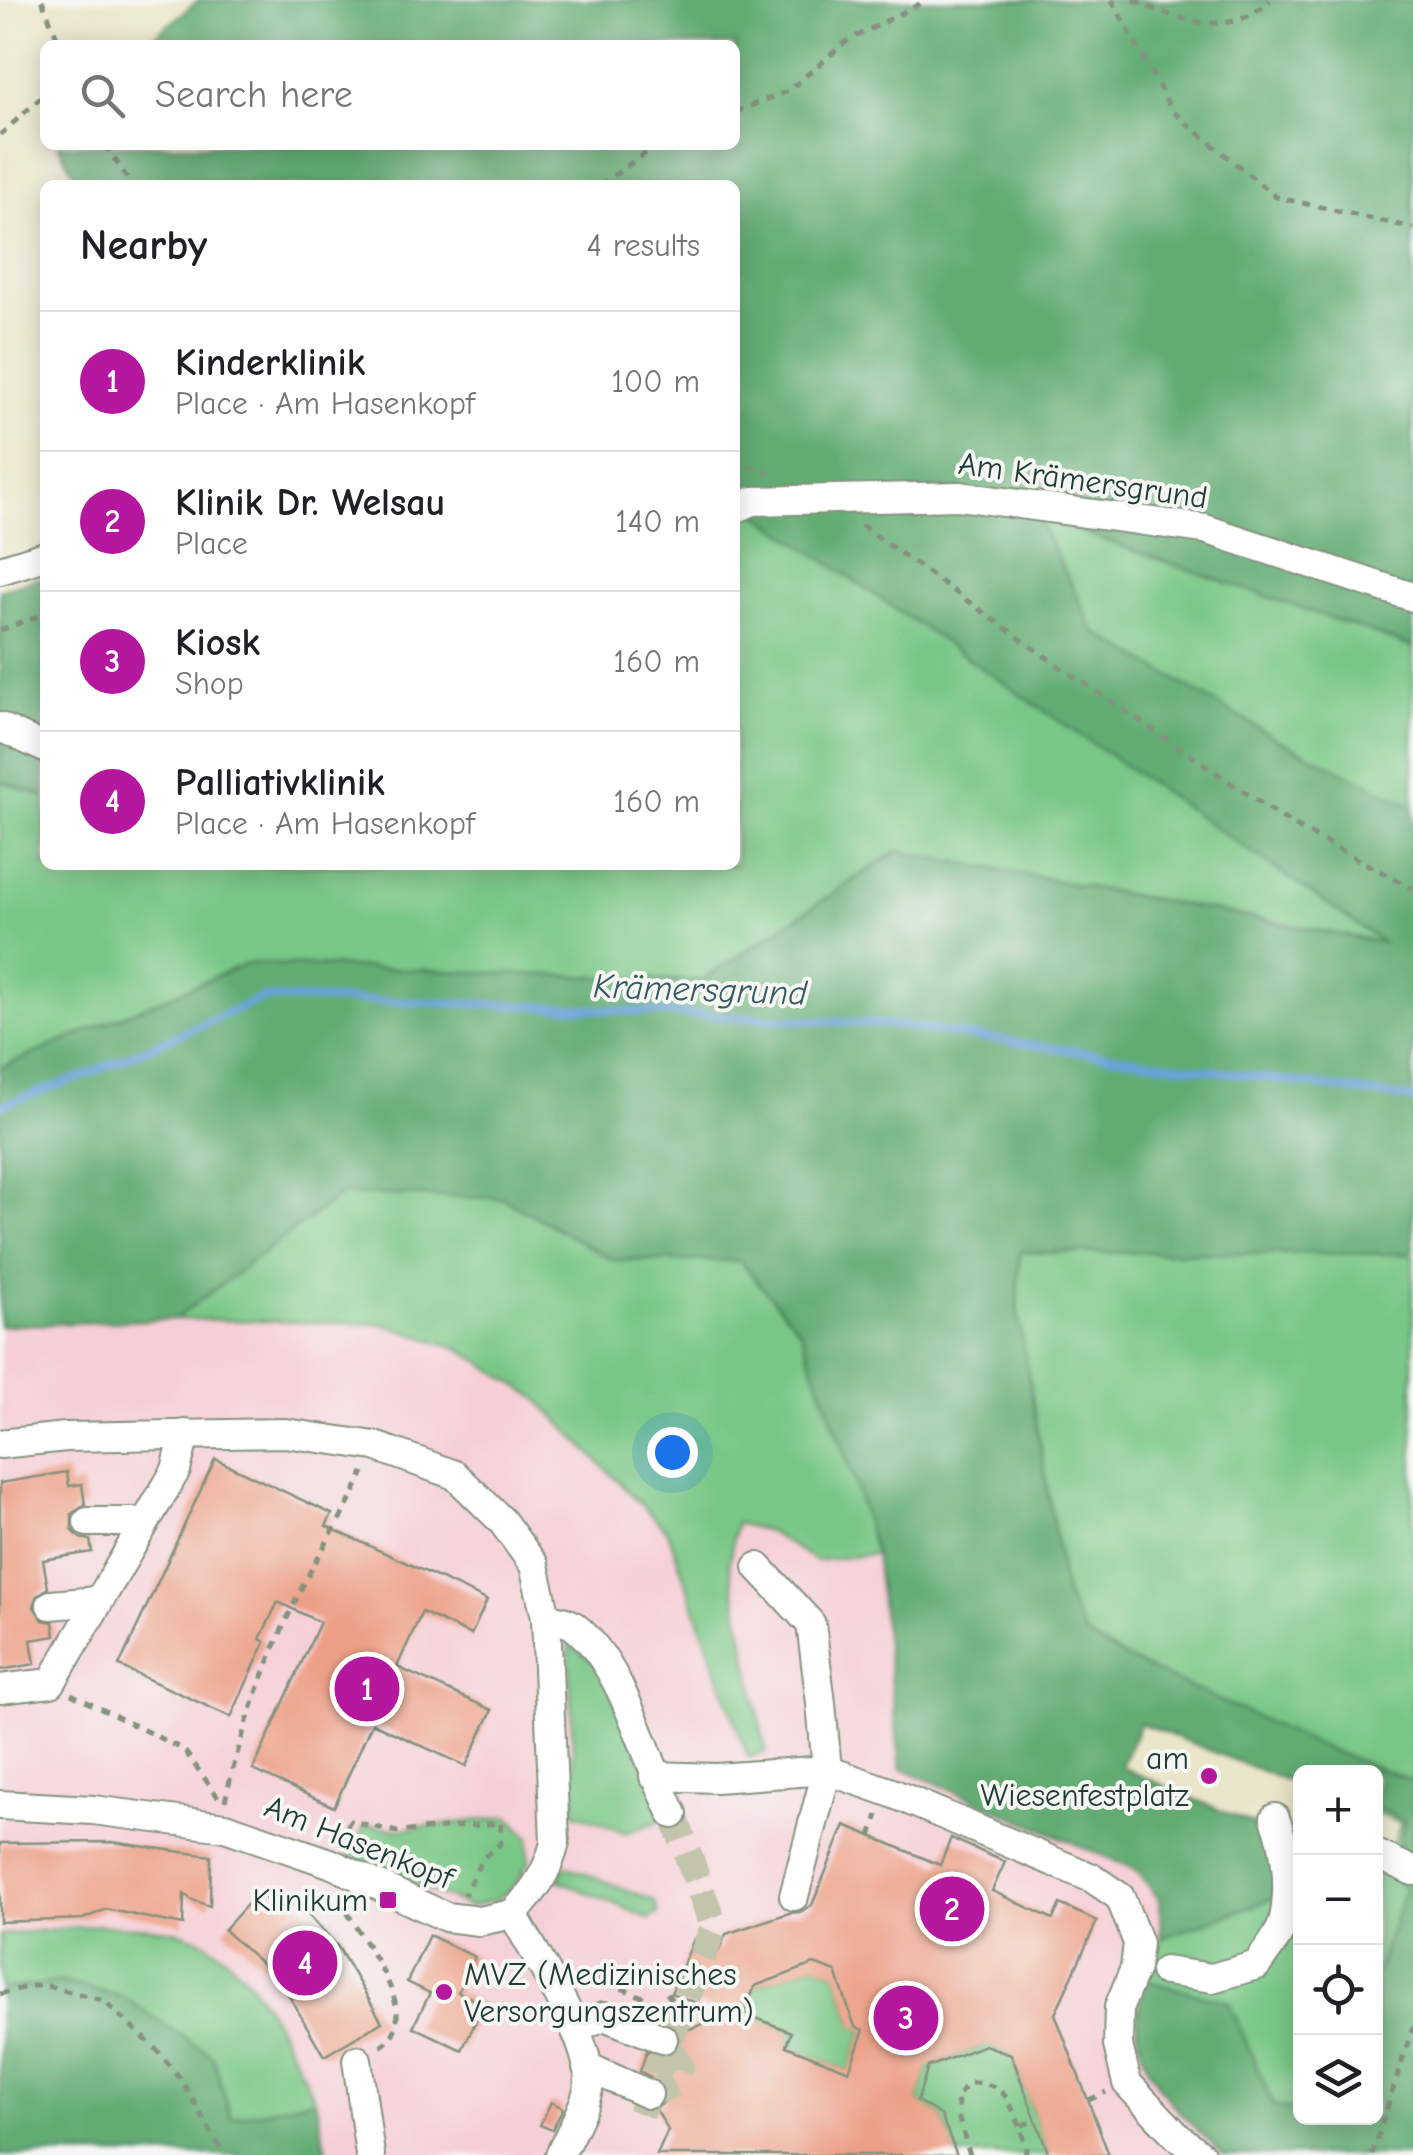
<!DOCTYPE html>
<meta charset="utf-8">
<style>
:root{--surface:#fff;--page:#f2f2f2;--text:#202124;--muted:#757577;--line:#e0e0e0;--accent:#b5179e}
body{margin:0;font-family:"Comic Neue",sans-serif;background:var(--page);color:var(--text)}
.controls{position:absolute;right:30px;bottom:30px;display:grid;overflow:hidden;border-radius:15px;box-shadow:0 5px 25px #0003}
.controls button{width:90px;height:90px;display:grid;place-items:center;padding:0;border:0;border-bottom:2px solid var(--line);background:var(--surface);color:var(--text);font:50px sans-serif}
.you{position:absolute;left:672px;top:1452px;width:35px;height:35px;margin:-25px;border:8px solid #fff;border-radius:50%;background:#1a73e8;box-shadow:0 0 0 15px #1a73e833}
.badge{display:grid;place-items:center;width:65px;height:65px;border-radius:50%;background:var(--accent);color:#fff;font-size:32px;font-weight:700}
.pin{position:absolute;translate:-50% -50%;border:5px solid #fff;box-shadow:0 2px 10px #0006}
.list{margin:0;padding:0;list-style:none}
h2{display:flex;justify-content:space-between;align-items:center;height:130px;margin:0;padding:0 40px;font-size:42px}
h2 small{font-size:32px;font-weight:400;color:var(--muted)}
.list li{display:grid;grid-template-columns:65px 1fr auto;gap:30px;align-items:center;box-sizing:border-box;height:140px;padding:0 40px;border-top:2px solid var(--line)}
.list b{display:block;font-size:38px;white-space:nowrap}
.list p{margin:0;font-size:32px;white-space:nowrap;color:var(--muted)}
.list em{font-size:32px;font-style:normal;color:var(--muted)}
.icon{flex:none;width:55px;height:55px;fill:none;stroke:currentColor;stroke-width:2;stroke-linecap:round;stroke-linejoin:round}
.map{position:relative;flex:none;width:1413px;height:2155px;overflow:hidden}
.search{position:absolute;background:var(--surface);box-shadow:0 5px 25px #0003;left:40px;top:40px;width:700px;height:110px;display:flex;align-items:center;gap:25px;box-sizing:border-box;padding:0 35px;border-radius:15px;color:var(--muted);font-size:38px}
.panel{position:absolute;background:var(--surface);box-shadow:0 5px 25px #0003;left:40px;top:180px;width:700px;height:690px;border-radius:15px}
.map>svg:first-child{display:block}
.built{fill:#f6cfd6}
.green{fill:#79c786;stroke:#4c825d;stroke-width:2.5}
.forest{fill:#62ac73;stroke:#407454;stroke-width:2.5}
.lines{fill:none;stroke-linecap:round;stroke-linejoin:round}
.stream{stroke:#69a2d8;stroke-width:8}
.building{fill:#eda087;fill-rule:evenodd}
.minor-tunnel{stroke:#c2c4ac;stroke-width:28;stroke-dasharray:28 14;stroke-linecap:butt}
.minor-casing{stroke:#85927f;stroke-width:32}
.path{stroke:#85927f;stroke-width:5;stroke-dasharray:8 8;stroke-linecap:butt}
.minor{stroke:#fff;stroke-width:28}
.poi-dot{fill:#b5179e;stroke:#f6f6f2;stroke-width:4}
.labels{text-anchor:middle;stroke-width:8;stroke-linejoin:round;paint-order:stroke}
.street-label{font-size:32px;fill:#1f3d34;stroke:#f6f6f2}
.poi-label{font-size:32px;fill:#1f3d34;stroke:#f6f6f2;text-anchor:end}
.water-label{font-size:35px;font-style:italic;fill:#355b65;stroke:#f6f6f2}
</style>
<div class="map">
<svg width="1413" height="2155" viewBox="0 0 1413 2155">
<rect width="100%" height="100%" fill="#f6f6f2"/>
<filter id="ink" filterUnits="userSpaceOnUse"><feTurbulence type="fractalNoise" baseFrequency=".01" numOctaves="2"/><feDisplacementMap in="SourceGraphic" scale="20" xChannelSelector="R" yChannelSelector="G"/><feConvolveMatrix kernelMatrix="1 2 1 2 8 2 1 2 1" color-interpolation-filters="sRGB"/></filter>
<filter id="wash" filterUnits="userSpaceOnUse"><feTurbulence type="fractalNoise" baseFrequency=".0048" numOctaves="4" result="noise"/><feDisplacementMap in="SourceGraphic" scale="40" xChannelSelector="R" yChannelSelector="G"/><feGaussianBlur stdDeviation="2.25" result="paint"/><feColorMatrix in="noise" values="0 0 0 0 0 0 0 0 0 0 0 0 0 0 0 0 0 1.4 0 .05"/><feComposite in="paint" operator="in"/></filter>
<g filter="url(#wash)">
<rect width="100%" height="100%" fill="#ebe6ca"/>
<!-- built -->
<path class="built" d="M175 1319 383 1324 460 1349 535 1397 668 1532 748 1758 766 1752 729 1563 736 1522 767 1531 816 1561 875 1554 901 1768 1136 1870 1160 1899 1161 1938 1136 2016 1167 2101 1224 2155H328L315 2099 268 2007 226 1956 97 1925 0 1935V1326Z"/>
<!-- green -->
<g class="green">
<path d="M745 506 1387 943 897 851 701 981 248 963 0 1068V781L45 797V865H735V511Z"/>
<path d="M1037 516 1413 647V806L1275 738 1095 632Z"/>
<path d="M342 1194 503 1198 613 1260 740 1261 801 1332 855 1483 875 1554 816 1561 767 1531 736 1523 729 1564 766 1752 748 1758 668 1532 535 1397 460 1349 383 1324 175 1319Z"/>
<path d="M1019 1252 1413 1254V1781L1332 1751 1131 1661 1085 1635 1065 1594 1017 1307Z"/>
<path d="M569 1643 602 1670 666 1818 626 1833 575 1813Z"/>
<path d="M1376 1808 1405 1821 1392 1876 1405 1889 1376 1976V1871L1383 1873 1401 1823 1376 1814Z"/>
<path d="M509 1817 529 1837V1862L516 1884 498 1899 470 1907 346 1856 366 1825 401 1829Z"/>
<path d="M1282 1837 1300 1843V2112L1273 2105 1229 2002 1147 1981 1161 1938 1274 1898Z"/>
<path d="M566 1866 655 1901 658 1913 650 1919 558 1880Z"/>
<path d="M97 1925C122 1927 150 1926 175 1931 247 1945 285 2041 315 2099L230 2118 213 2056 62 1982 0 1989V1935Z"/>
<path d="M814 1964 836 1972 854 2026 864 2030 849 2071 786 2046 791 2031 744 2013 755 1986Z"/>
<path d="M985 2045 1011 2054 1049 2155H957L941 2115 917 2101 928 2067Z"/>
</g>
<!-- forest -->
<g class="forest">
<path d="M199 0H1413V647L1037 517 1095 632 1275 738 1413 806V1254L1020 1252 1017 1307 1065 1594 1085 1635 1131 1661 1332 1751 1413 1781V2155H1224C1184 2117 1137 2079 1137 2019 1137 2007 1143 1993 1147 1981L1229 2002 1273 2105 1300 2112V2118H1376V1976L1405 1889 1392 1876 1405 1821 1376 1808V1772H1300V1786L1140 1723 1121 1767 1282 1837 1274 1898 1161 1938 1160 1900 1136 1870 901 1768 875 1554 855 1483 801 1332 740 1261 613 1260 503 1198 342 1194 175 1319 0 1326V1068L248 963 701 981 897 851 1384 943 745 506 962 489 735 501V185H80L58 145H735V45H144Z"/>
<path d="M45 576V797L0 781V590Z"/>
<path d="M62 1982 123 1997 213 2056 231 2118 315 2099 328 2155H0V1989Z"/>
</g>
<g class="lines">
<!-- stream -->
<path class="stream" d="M0 1106 86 1075 262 998 513 1005 893 1025 1413 1099"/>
</g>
<g id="blocks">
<!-- building -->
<g class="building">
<path d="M215 1459 332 1514 326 1526 487 1600 471 1635 422 1612 397 1667 492 1710 466 1766 372 1723 334 1807 253 1770 320 1622 278 1602 260 1639 265 1642 231 1717 119 1666Z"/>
<path d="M67 1472 69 1486 82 1484 85 1505 72 1514V1530L80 1538 90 1540 92 1552 43 1560 48 1588 36 1597 34 1607 43 1620 53 1622 55 1636 31 1640 35 1664 0 1670V1483Z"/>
<path d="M845 1825 940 1865 951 1838 1005 1862 992 1891 1053 1919 1060 1904 1097 1921 1055 2014 1109 2155H1049L1011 2054 985 2045 928 2067 917 2101 941 2115 957 2155H657L668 2130 656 2109 664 2102 665 2093 661 2083 640 2071 647 2051 665 2056 673 2053 680 2044 679 2033 727 2015 671 1993 694 1939 719 1951 726 1934 789 1913 800 1912 812 1905ZM814 1964 836 1972 855 2027 864 2030 849 2071 786 2046 791 2032 744 2013 755 1986Z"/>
<path d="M112 1842 211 1856 210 1906 192 1900 184 1894 183 1925 106 1909 83 1919 0 1922V1843Z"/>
<path d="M255 1896 302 1907 338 1947 382 2022 324 2056 280 1980 224 1930Z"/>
<path d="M429 1935 475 1957 458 1992 484 2004 462 2050 413 2027 430 1993 407 1982Z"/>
<path d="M551 2102 563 2108 552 2130 540 2125Z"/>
</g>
</g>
</g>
<g filter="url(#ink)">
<use href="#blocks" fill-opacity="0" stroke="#85927f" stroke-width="2.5"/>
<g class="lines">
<!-- minor-tunnel -->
<g class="minor-tunnel">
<path d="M648 2094 674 2083 680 2067 663 2039"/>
<path d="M641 2114 714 1927 673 1814"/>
</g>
<defs>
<g id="minor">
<path d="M735 509 753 501 959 496 1205 529 1413 597"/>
<path d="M0 570 45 556"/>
<path d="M0 727 45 748"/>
<path d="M0 1444 66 1437 285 1433 375 1446 455 1475 502 1521 534 1565 546 1617 555 1842C548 1873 534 1891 513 1914"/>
<path d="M88 1522H144"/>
<path d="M758 1567 811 1624 821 1703 827 1770 794 1896"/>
<path d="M51 1605 98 1601"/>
<path d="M546 1617C555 1620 568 1621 575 1627 623 1665 645 1758 673 1814"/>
<path d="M0 1689 51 1683 176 1470 185 1434"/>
<path d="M654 1776 716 1778 827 1770 892 1793 1092 1878 1120 1897 1138 1943 1135 1968 1119 2007 1118 2045 1127 2083 1178 2137 1201 2155"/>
<path d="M0 1805 93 1810 225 1827 330 1863 446 1917 479 1921 513 1914"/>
<path d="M1376 1854 1413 1871"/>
<path d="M513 1914C535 1955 591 2039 589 2083 588 2102 568 2137 560 2155"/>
<path d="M1165 1971 1212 1978 1257 1965C1265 1952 1279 1937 1283 1923 1291 1891 1287 1849 1275 1818"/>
<path d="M575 2028 604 2016 663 2039"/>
<path d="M357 2060 370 2155"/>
<path d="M587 2067 648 2094"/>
</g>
</defs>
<!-- minor casing -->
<use href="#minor" class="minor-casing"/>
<!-- path -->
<g class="path">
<path d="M42 0 60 45"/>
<path d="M1112 0 1172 111 1276 197 1413 228"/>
<path d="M1134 0C1176 20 1232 40 1270 0"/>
<path d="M735 112 788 91 847 41 927 0"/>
<path d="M0 135 45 94"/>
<path d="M105 145 132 185"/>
<path d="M600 185 657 145"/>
<path d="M735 459 769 474"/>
<path d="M861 525 1053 662 1290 823 1413 889"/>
<path d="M0 630 45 614"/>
<path d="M71 1694 184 1750 221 1801"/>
<path d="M225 1801C243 1722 276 1632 316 1561 333 1531 350 1503 364 1472"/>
<path d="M871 1836 878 1815"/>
<path d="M340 1841 350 1821 397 1832 501 1823 500 1844 482 1859 464 1895"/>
<path d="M341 1898C353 1936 434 2017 377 2049"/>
<path d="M592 1976 679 2012 683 2022"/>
<path d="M667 1993 677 2009"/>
<path d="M0 1994 30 1986H47L103 2000 157 2050 180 2078 224 2155"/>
<path d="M1089 2100 1106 2092"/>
<path d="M970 2155 959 2119 957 2096 970 2083C1005 2082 1007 2098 1020 2126"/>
<path d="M1025 2155 1026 2149 1020 2126 1036 2120"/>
<path d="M1372 2155 1413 2027"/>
</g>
<!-- minor -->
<use href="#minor" class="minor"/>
</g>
</g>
<!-- markers -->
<g class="poi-dot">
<circle cx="1209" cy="1776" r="10"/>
<rect x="378" y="1890" width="20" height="20" rx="5"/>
<circle cx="444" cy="1992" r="10"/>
</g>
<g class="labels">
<!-- street labels -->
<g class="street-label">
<text transform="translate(1083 480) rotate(8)" y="11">Am Krämersgrund</text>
<text transform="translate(359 1842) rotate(22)" y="11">Am Hasenkopf</text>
</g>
<!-- poi labels -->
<g class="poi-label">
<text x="1189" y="1769">am<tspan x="1189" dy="37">Wiesenfestplatz</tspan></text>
<text x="368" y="1911">Klinikum</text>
<text x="464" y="1985" text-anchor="start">MVZ (Medizinisches<tspan x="464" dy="37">Versorgungszentrum)</tspan></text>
</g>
<!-- water labels -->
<g class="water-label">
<text transform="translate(700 989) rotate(2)" y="12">Krämersgrund</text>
</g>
</g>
</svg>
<div class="controls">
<button>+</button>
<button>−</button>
<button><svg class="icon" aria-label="locate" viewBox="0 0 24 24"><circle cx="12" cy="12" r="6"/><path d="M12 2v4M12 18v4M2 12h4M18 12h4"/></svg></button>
<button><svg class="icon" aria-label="layers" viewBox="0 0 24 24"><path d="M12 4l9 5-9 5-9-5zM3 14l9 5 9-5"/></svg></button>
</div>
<div class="you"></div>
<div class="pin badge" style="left:367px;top:1689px">1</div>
<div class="pin badge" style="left:952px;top:1909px">2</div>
<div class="pin badge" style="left:906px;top:2018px">3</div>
<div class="pin badge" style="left:305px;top:1963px">4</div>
<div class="search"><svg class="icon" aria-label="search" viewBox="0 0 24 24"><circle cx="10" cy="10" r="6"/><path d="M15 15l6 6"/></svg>Search here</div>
<section class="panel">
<h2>Nearby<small>4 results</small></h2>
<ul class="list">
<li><span class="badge">1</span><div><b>Kinderklinik</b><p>Place · Am Hasenkopf</p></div><em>100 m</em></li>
<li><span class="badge">2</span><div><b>Klinik Dr. Welsau</b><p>Place</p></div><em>140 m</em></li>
<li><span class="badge">3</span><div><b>Kiosk</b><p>Shop</p></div><em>160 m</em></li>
<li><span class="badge">4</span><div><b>Palliativklinik</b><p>Place · Am Hasenkopf</p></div><em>160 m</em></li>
</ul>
</section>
</div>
